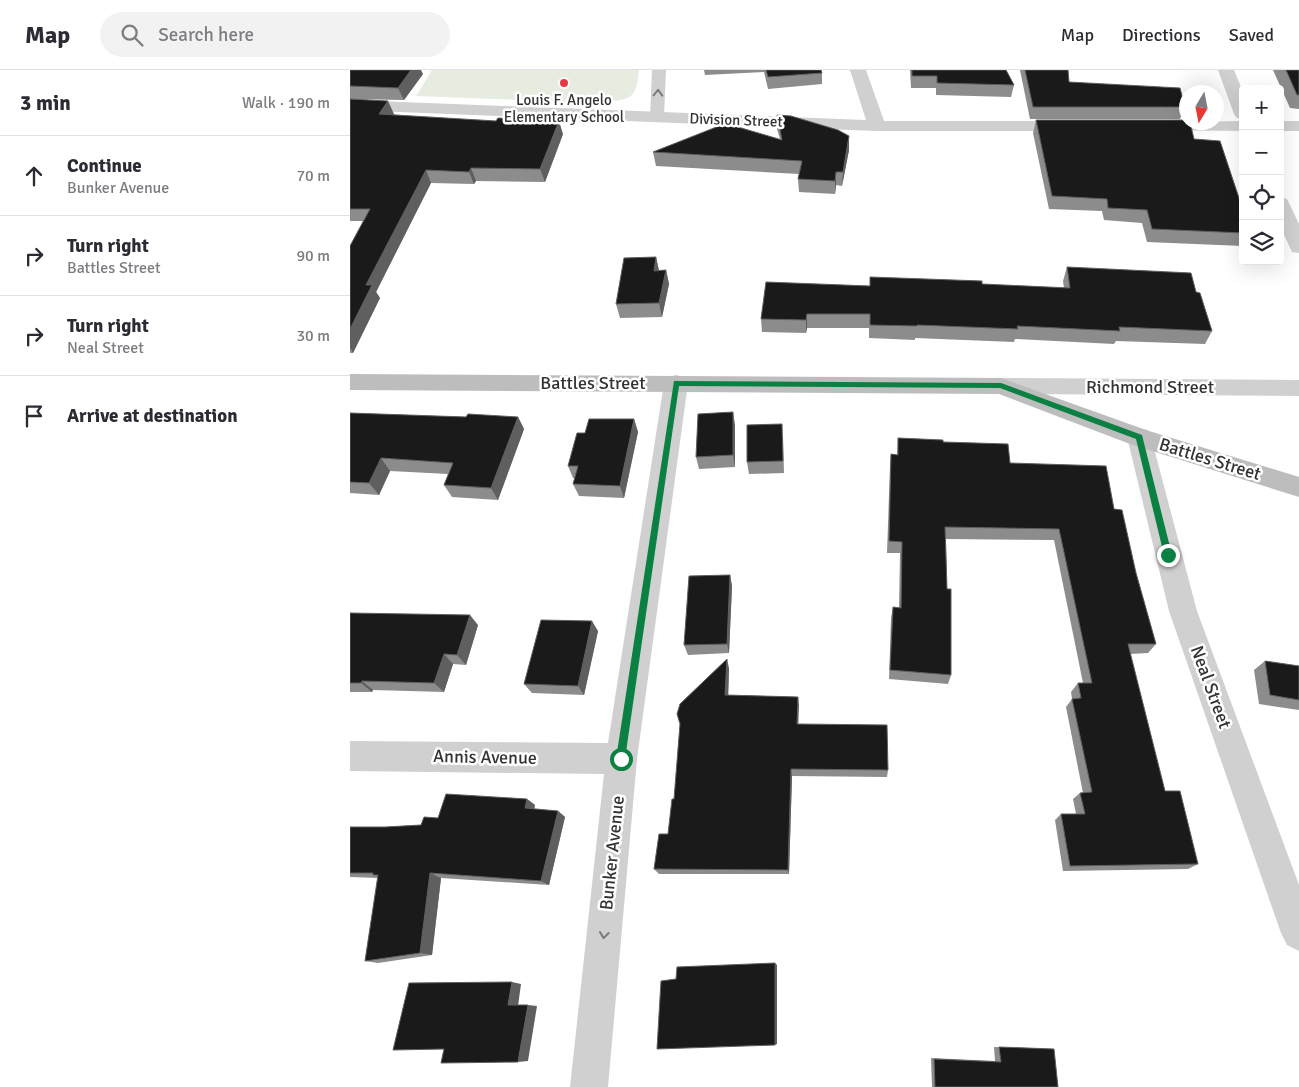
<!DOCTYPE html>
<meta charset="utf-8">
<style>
:root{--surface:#fff;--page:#f2f2f3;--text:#2b2b33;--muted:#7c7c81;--line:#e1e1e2}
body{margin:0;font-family:Signika,sans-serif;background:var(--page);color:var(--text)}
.controls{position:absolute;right:15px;top:15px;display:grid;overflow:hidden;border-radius:5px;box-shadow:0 5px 20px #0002}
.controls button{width:45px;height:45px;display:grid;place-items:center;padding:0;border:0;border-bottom:1px solid var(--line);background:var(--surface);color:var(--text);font:25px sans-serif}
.compass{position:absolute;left:829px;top:15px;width:45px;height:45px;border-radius:50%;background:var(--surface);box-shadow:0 5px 20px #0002;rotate:190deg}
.stop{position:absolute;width:15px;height:15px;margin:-11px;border:4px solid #0b8043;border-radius:50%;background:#fff}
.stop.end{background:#0b8043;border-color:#fff;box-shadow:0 1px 5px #0008}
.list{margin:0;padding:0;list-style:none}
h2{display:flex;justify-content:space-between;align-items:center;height:65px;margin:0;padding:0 20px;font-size:21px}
h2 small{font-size:16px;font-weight:400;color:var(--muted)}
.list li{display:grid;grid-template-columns:32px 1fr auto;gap:15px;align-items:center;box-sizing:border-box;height:80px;padding:0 20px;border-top:1px solid var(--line)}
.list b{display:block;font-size:19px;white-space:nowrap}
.list p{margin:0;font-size:16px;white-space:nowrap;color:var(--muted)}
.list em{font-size:16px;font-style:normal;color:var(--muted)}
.icon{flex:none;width:28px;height:28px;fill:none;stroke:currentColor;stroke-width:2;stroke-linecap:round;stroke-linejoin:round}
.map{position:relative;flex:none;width:949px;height:1017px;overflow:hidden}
header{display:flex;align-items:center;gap:30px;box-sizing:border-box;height:70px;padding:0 25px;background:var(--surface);border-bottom:1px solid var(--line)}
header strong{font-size:24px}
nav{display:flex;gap:28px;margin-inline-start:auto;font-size:18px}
.search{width:350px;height:45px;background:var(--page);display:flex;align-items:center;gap:12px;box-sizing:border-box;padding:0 18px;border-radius:28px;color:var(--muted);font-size:19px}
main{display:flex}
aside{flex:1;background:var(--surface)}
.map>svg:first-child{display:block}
.green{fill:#e6ecdf}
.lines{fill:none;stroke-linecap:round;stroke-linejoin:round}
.lane{fill:#d0d0d0;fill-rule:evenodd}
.street{fill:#d0d0d0;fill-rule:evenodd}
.secondary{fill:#bdbdbd;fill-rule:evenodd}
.wall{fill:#8c8c8c}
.shaded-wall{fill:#5f5f5f}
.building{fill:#1a1a1a;stroke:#5f5f5f}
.oneway{stroke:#7a7a7a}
.route{fill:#0b8043}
.poi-dot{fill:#e63946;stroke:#fff;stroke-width:2}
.labels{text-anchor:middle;stroke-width:5;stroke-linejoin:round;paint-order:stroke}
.far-poi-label{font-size:15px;fill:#333;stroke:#fff}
.far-street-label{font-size:15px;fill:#333;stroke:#fff}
.street-label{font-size:18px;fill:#333;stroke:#fff}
</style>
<header>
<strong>Map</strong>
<div class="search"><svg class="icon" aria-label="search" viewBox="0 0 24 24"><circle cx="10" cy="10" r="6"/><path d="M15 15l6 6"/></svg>Search here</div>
<nav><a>Map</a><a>Directions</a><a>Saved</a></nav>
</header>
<main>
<aside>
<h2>3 min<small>Walk · 190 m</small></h2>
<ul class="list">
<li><svg class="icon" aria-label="ahead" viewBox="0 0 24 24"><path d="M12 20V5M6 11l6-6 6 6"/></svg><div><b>Continue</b><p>Bunker Avenue</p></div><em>70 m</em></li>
<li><svg class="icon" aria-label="right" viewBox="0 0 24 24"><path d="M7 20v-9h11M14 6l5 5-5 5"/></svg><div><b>Turn right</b><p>Battles Street</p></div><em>90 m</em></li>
<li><svg class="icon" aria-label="right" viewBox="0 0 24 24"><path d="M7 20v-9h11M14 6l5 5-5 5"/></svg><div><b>Turn right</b><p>Neal Street</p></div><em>30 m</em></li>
<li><svg class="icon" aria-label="arrive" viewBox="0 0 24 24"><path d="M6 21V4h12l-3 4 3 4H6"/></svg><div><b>Arrive at destination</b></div></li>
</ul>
</aside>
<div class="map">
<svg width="949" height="1017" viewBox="0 0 949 1017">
<rect width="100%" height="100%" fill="#fff"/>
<!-- green -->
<path class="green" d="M82 0H289C286 32 280 28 251 33L66 26Z"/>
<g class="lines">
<!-- lane -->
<path class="lane" d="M302 0H316L314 47 312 50H302L300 47Z"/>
<!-- street -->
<g class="street">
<path d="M500 0H516L534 51H721L727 52 730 56 727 60 721 61H527L0 40V30L516 50Z"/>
<path d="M868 0H884L893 22V49L887 48 884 44Z"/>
<path d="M804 51H836V52L893 51V61L798 60 795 56 798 52Z"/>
<rect x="930" y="51" width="19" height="10"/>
<path d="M930 127 937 129 949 154V183L942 182 930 156Z"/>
<path d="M326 305 334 307 338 313 287 689 258 1017H220L254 704 0 701V671L258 673 314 313 318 307Z"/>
<path d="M651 308 949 310V326L651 324 643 322 639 316 643 310Z"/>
<path d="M789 358 798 360 801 367 847 541 949 815V881L937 875 931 863 819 541 777 367 780 360Z"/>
</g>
<!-- secondary -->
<path class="secondary" d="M0 304 651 308 796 360 949 407V427L780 374 649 324 0 320Z"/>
</g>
<!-- wall -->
<g class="wall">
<path d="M0 0 73 4 54 30 0 29Z"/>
<path d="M354 0H471L472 3V14L418 19 414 2 355 5Z"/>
<path d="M560 0H656L664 15 661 27 586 25V18H561Z"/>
<path d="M670 0H718L719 12 835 37 830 49H680Z"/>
<path d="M923 0H949V39L940 38Z"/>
<path d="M0 29 44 44V45L213 64 195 112 126 111 124 114 81 113 26 222 30 228 3 283H0V176L13 151H0Z"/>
<path d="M427 45 499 80 492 116 486 115 485 124 449 122 448 109 449 104 306 96 303 82 430 69 427 59Z"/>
<path d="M686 50 844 69 893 140V176L797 172 792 153 754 150 752 141 699 139 683 63Z"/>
<path d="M306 187 309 201 316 200 319 214 312 247 270 248 266 234Z"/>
<path d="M717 197 846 222 862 261 855 274 766 271 764 274 665 269 664 272 565 268V270L519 268V258H457L456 263 412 262 411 249 632 214 714 218 713 211Z"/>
<path d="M0 343 116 347H168L174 359 148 430 102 427 94 415 98 404 40 401 29 425 0 423Z"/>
<path d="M284 349 288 362 274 428 229 426 223 414 225 408H223L218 396 235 363Z"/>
<path d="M385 355V397L349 399 346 387Z"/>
<path d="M433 366 434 403 399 404 397 392Z"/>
<path d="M548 368 593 372 660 393 764 439 786 503 806 574 798 583 780 584 815 721 848 794 838 799 713 801 705 750 711 744H726L723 729 730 723H733L716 637 722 629 721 622 728 613H733L704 470 596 469 597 519 601 605 598 614 539 609 541 548 543 537 549 538 550 483H537L540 396 541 384 547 385Z"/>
<path d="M380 505 382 516 379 583 338 585 334 575Z"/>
<path d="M0 543 128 555 116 595 103 594 94 622 23 620 22 622H0Z"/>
<path d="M248 561 234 625 182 623 174 614Z"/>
<path d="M915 591 949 596V640L909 634 904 600Z"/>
<path d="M379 598 378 625 448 627V654L538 700 537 707 442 706 439 804H309L304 799 318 764 324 729Z"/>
<path d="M177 729 185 735 184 739 208 741 215 747 199 815 91 808 82 885 28 893 15 891 28 808 0 807V757H35L71 755 88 748Z"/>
<path d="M644 977 696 979 708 1017H582L581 988 645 991Z"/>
</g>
<!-- shaded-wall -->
<g class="shaded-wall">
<path d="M61 0H71L73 4 54 30 48 18Z"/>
<path d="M38 31 44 44 35 56 29 44Z"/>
<path d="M209 51 213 64 195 112 190 99Z"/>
<path d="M499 66V80L492 116 493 102Z"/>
<path d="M121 98 126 111 124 114 119 102Z"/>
<path d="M76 100 81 113 26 222 30 228 3 283 0 278V259L16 215Z"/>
<path d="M486 102V115L485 124V111Z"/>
<path d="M306 187 309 201H304Z"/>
<path d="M316 200 319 214 312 247 309 233Z"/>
<path d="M457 244V258L456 263V250Z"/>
<path d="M383 342 385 355V397L383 385Z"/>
<path d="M168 347 174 359 148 430 141 418Z"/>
<path d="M284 349 288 362 274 428 270 416Z"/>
<path d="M31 388 40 401 29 425 19 413Z"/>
<path d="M380 505 382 516 379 583 377 574Z"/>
<path d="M120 545 128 555 116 595 107 585Z"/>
<path d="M242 551 248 561 234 625 228 616Z"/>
<path d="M94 584 103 594 94 622 84 613Z"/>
<path d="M377 589 379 598 378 633 375 625Z"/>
<path d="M12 611 23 620 22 622 11 613Z"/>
<path d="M448 627 449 635 448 661 447 654Z"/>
<path d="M441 699 442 706 439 804 438 800Z"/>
<path d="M177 729 185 735 183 744 175 738Z"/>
<path d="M208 741 215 747 199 815 191 811Z"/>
<path d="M80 803 91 808 82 885 70 883Z"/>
<path d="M425 893 427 895V974L425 975Z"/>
<path d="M162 912 171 914 168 936 158 935Z"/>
<path d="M178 935 187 936 178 991 168 992Z"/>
</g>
<!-- building -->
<g class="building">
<path d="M0 0H61L48 18 0 16Z"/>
<path d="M416 0H471L472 3 418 7Z"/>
<path d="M562 0H656L664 15 587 13V6H562Z"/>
<path d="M675 0H718L719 12 830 18 835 37H683Z"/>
<path d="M936 0H949V25H947Z"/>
<path d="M0 29 38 31 29 44 146 51 148 48 209 51 190 99 121 98 119 102 76 100 16 215H22L0 259V176L20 139H0Z"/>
<path d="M427 45 441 46 488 60 499 66 493 102H486L485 111 448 109 452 91 303 82 369 56 371 52 432 70Z"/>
<path d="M686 50H836V52H840L844 69 870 71 893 140V163L802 159 797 140 758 138 757 129 702 126Z"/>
<path d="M306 187 304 201 316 200 309 233 266 234 274 188Z"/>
<path d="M717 197 841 203 846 222 850 223 862 261 769 257 770 261 667 256 668 259 567 255V256L520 255V244H457L456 250 411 249 416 212 520 216V207L632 211V214L720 218Z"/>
<path d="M383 342V385L346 387 348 344Z"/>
<path d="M0 343 116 347 118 344 168 347 141 418 94 415 103 393 31 388 19 413 0 412Z"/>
<path d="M239 349H284L270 416 223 414 228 396H218L227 363H235Z"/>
<path d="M432 354 433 391 397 392V355Z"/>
<path d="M548 368 593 370V372L658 374 660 393 756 396 764 439 772 440 786 503 806 574H778L815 721H830L848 794 720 796 711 744H735L730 723 742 722 722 629 731 628 728 613H742L709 459 595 457 597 519H601V605L540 600 543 537 551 538 552 472 539 471 541 384 548 385Z"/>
<path d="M380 505 377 574 334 575 339 506Z"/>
<path d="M0 543 120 545 107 585 94 584 84 613 12 611 11 613H0Z"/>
<path d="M191 550 242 551 228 616 174 614Z"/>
<path d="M377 589 375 625 448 627 447 654 537 655 538 700 441 699 438 800 304 799 309 764H318L322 729H324L330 654 327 644 330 634Z"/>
<path d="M915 591 949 596V630L920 625Z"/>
<path d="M96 724 177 729 175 738 208 741 191 811 80 803 70 883 15 891 28 805H23V803H0V757H35L71 755 74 747 88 748Z"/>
<path d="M425 893V975L307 979 311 911 326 909 327 897Z"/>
<path d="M162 912 158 935H178L168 992 91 993 94 979 43 980 59 913Z"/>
<path d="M649 977 704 979 708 1017H585L584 989 651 992Z"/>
</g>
<!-- one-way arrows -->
<defs><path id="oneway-chevron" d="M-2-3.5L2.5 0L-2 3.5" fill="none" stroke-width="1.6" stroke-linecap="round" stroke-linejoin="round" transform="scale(1.25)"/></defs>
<g class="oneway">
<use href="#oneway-chevron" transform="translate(308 23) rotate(-88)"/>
<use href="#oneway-chevron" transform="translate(254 865) rotate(96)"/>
</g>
<!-- route -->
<path class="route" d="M324 311 651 313 792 365 822 485 818 488 814 485 786 369 650 318 329 316 275 689 271 694 266 689Z"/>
<!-- markers -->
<circle class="poi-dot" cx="214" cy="13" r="5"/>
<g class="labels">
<!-- far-poi labels -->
<g class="far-poi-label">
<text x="214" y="35">Louis F. Angelo<tspan x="214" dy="17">Elementary School</tspan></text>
</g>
<!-- far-street labels -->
<g class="far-street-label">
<text transform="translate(386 50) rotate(2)" y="5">Division Street</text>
</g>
<!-- street labels -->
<g class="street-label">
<text x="243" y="319">Battles Street</text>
<text x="800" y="323">Richmond Street</text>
<text transform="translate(860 389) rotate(17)" y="6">Battles Street</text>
<text transform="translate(861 617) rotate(70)" y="6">Neal Street</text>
<text transform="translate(135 687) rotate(1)" y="6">Annis Avenue</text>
<text transform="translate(262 783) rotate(-84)" y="6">Bunker Avenue</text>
</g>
</g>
</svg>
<div class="controls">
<button>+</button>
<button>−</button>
<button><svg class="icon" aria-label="locate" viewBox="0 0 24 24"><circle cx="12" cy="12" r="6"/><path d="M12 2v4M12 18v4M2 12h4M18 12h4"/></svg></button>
<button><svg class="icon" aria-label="layers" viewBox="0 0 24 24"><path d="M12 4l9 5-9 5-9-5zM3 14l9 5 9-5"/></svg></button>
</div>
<svg class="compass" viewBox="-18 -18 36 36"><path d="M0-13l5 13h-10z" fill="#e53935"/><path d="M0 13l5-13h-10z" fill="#7c7c81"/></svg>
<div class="stop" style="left:271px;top:689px"></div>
<div class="stop end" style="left:818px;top:485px"></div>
</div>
</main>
